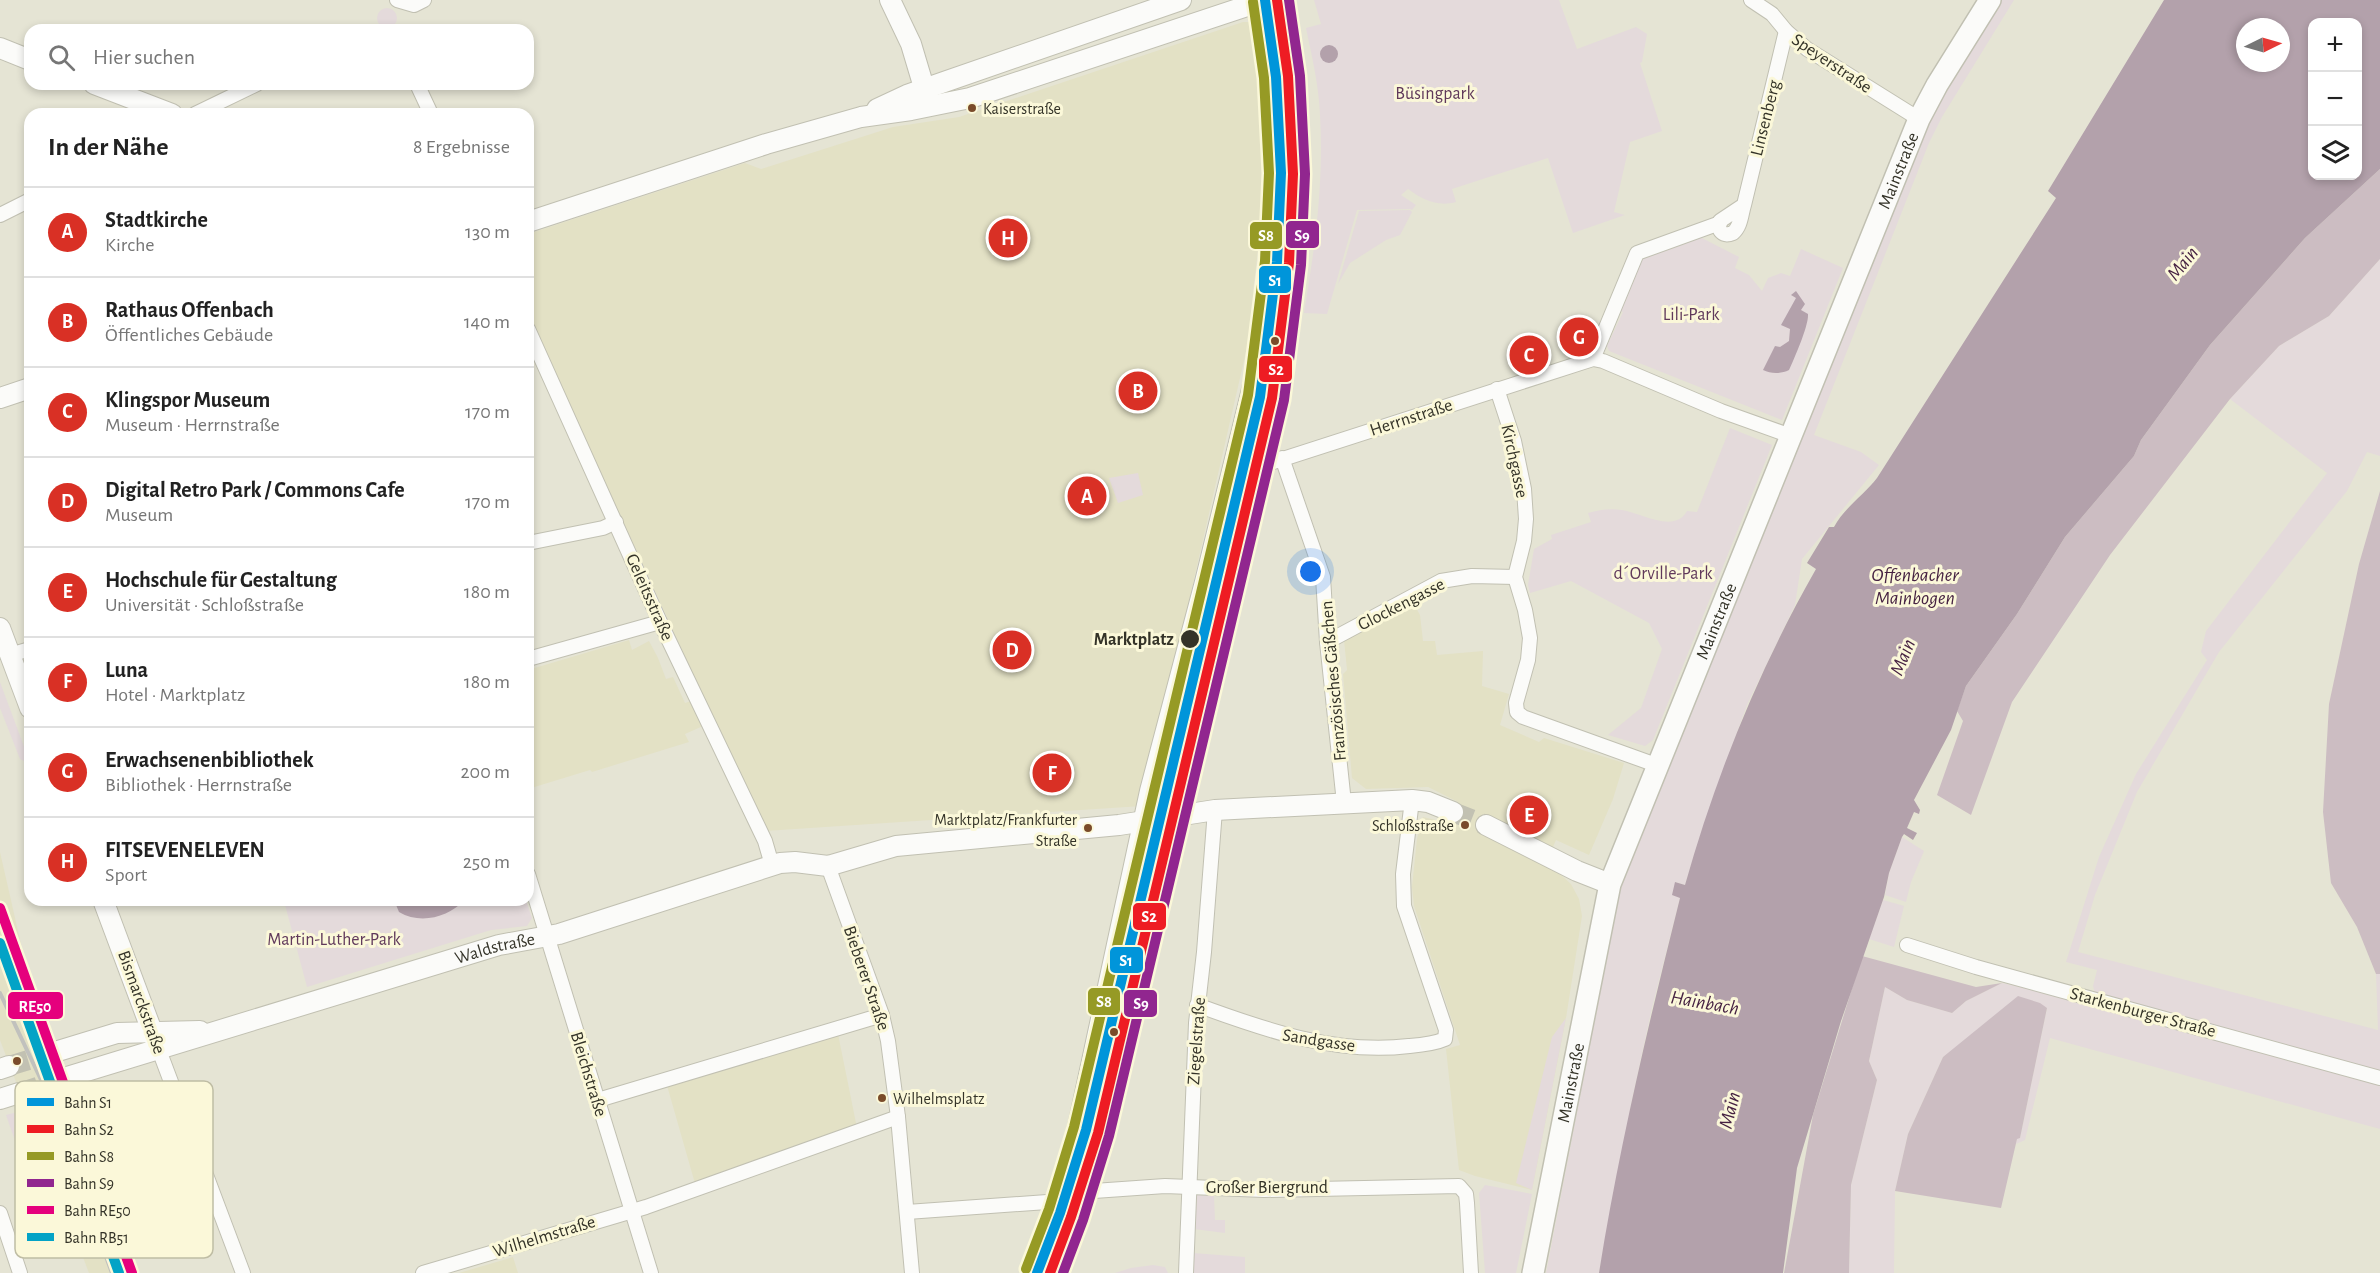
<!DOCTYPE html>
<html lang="de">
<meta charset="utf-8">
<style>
:root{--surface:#fff;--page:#f2f2f2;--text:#222;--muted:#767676;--line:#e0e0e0;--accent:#d93025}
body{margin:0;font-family:"Alegreya Sans",sans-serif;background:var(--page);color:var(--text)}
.controls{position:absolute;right:18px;top:18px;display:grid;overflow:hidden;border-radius:12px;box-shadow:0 3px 9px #0003}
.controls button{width:54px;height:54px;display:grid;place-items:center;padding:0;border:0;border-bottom:2px solid var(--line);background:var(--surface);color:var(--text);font:30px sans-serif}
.compass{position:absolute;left:2236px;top:18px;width:54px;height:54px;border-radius:50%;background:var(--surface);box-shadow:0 3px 9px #0003;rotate:85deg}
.you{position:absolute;left:1311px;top:572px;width:21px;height:21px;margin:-15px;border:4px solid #fff;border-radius:50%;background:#1a73e8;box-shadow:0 0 0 9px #1a73e833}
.badge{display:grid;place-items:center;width:39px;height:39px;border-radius:50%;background:var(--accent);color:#fff;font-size:20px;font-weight:700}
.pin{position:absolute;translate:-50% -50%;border:3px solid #fff;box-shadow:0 2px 6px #0006}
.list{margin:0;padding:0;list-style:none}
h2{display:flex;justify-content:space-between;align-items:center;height:78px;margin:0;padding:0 24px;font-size:26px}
h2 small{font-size:20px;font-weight:400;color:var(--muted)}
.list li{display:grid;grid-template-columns:39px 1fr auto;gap:18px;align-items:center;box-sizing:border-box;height:90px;padding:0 24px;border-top:2px solid var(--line)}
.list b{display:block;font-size:22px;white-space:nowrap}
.list p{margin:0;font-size:20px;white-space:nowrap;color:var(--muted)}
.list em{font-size:20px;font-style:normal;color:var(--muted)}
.icon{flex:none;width:33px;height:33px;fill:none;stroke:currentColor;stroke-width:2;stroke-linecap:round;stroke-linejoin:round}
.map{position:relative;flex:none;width:2380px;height:1273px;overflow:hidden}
.search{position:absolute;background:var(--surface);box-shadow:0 3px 9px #0003;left:24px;top:24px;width:510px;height:66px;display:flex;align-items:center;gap:15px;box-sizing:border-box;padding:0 21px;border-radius:18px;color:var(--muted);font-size:22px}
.panel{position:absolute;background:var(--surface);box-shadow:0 3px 9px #0003;left:24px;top:108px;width:510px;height:798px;border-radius:18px}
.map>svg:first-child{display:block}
.built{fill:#e3e1c5}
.green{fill:#e4dadb}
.forest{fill:#ccbdc2}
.water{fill:#b3a1ab;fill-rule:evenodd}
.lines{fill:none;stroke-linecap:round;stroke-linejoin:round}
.secondary-tunnel{stroke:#c2c1b2;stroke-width:20;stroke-dasharray:20 10;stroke-linecap:butt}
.street-casing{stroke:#c1c0b2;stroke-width:16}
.secondary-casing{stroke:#c1c0b2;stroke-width:22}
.primary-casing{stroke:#c1c0b2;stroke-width:24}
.street{stroke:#fbfbf9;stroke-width:14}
.secondary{stroke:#fbfbf9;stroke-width:20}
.primary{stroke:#fbfbf9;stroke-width:21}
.rail{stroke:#c1c1bd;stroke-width:4}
.rail-1-casing{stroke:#fbf8d9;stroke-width:15}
.rail-2-casing{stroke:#fbf8d9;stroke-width:15}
.rail-3-casing{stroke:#fbf8d9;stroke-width:15}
.rail-4-casing{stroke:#fbf8d9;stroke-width:15}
.rail-5-casing{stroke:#fbf8d9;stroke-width:15}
.rail-6-casing{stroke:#fbf8d9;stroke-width:15}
.rail-1{stroke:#0095da;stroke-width:10}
.rail-2{stroke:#ee1c23;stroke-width:10}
.rail-3{stroke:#969a25;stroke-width:10}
.rail-4{stroke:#91268f;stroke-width:10}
.rail-5{stroke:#e5007d;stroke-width:10}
.rail-6{stroke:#03a3c6;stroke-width:10}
.bus-dot{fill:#7a4b2a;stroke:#fbf8d9;stroke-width:2}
.stop-dot{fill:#343328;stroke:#fbf8d9;stroke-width:2}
.labels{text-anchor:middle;stroke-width:6;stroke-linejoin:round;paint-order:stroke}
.bus-label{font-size:16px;fill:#343328;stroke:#fbf8d9;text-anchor:start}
.street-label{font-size:18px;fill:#343328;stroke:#fbf8d9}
.park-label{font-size:18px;fill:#60395b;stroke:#fbf8d9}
.stop-label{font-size:18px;font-weight:bold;fill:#343328;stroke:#fbf8d9;text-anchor:end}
.water-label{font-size:20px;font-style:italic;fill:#462242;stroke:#fbf8d9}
.key{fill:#fbf8d9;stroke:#bfbda4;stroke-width:1.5}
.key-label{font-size:16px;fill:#343328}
.line-badge{stroke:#fbf8d9;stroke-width:2}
.badge-label{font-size:16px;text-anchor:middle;font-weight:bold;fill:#fff}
</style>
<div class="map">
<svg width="2380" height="1273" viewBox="0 0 2380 1273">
<rect width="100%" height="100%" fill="#e5e4d4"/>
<!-- built -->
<g class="built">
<path d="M1243 22H1249L1256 28 1263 91V210L1253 291 1259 295 1142 806 765 831 528 314V234L745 163 761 169 893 127 959 117Z"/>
<path d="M1415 606 1420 615 1423 641H1435L1437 655 1483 651 1482 686 1509 694 1500 725 1539 742 1544 738 1624 763 1613 799 1589 855 1556 840 1545 865 1561 875 1571 884 1579 899 1582 916 1566 1018 1532 1190 1475 1176 1459 1170 1446 1049 1460 1045 1414 906 1412 887 1417 839 1423 817 1448 823 1458 802 1428 787 1366 789 1352 778 1343 674 1347 670 1344 640 1393 613Z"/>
<path d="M629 640 632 650 649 641 658 658 666 679 673 677 685 703 691 701 703 726 685 734 689 742 592 772 590 770 528 789V670Z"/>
<path d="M0 852 23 953 44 1017 137 1273H89L0 1040Z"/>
<path d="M837 1029 857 1128 696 1187 666 1082Z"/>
<path d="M513 1257 518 1273H459Z"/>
</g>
<!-- green -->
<g class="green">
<path d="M1314 0H1559L1577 49 1636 27 1647 34 1642 62 1640 63 1662 131 1630 142 1614 212 1625 215 1573 233 1548 158 1452 189 1456 202C1438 207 1423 200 1408 189L1401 195 1416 205 1412 210 1410 209 1357 210 1327 314 1304 313C1315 247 1324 183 1320 115 1319 86 1312 57 1306 28L1321 24Z"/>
<path d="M1996 0H2014L1942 117 1929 143 1814 435 1861 452 1879 465 1802 559 1795 605 1747 705 1702 830 1685 885 1675 882 1680 898 1652 1008 1633 1095 1599 1273H1546L1620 889 1672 755 1932 110Z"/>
<circle cx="387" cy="18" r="10"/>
<path d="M1410 210 1412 212 1400 235 1386 240 1350 263 1338 284 1359 211Z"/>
<path d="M1698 236 1739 257 1735 268 1749 275 1762 291 1768 278 1781 273 1790 276 1801 249 1843 268 1782 420 1609 351 1607 346 1623 312 1618 310 1642 255Z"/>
<path d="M2380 259V456L2367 452 2347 491 2219 652 2137 792 2095 895 2078 952 2378 1030 2376 974H2380V1073L2096 998 2093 986 2097 970 2066 962 2099 857 2136 774 2207 660 2201 652 2206 631 2327 473 2230 399 2279 346 2329 316Z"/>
<path d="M1730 428 1772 445 1653 740 1645 746 1608 735 1641 708 1662 649 1649 623 1571 581 1530 593 1528 585 1534 549 1552 539 1551 535 1591 522 1588 513C1599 510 1610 508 1622 510 1641 513 1675 534 1687 511L1697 512Z"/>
<path d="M1138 473 1143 495 1118 503 1109 478Z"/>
<path d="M0 682 29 760 26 762 20 759 0 708Z"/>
<path d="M1902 837 1924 851 1911 882 1906 902 1885 895 1889 873Z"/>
<path d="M288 900H526L532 918 527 926 491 930 307 987 284 901Z"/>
<path d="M1883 900 1904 906 1894 947 1869 939Z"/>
<path d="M2002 983 2050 993 2380 1081V1129L2050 1038 2025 1140 2016 1144 2017 1138H2020L2047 1008 1943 1057 1908 1134 1895 1191 1894 1273H1849L1851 1185 1877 1080 1869 1061 1885 987 1907 1000 1952 1013 1966 1001Z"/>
<path d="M1566 1018 1532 1190 1516 1183 1552 1037Z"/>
<path d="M21 1111 33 1150 20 1155 6 1115Z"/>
<path d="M1485 1185 1532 1194 1516 1273H1485L1479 1193Z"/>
<path d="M1197 1195 1214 1196 1215 1220H1225V1233L1194 1229Z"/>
<path d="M1193 1253 1245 1257V1273H1192Z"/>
<path d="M1153 1265 1165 1267 1168 1273H1115L1131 1268Z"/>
</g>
<!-- forest -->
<g class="forest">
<path d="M2380 169V259L2329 316 2279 346 2230 399 2110 555 2012 702 1971 815 1937 795 1963 721 1957 711 1966 686 2017 614 2065 537 2134 456 2141 440 2210 345 2305 238Z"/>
<path d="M2380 491V974H2376L2357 927 2331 883 2323 812 2329 704 2359 564Z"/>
<path d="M1862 956 1976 987 2002 983 1966 1001 1952 1013 1907 1000 1885 987 1869 1061 1877 1080 1851 1185 1849 1273H1784L1813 1115Z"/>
<path d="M2018 996 2040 1003 2047 1008 2020 1138 2017 1139 2001 1208 1895 1191 1908 1134 1943 1057Z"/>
</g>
<!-- water -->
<g class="water">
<path d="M2164 0H2380V169L2305 238 2210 345 2141 440 2134 456 2065 537 2017 614 1966 686 1951 730 1914 800 1920 810 1919 814 1914 812 1907 828 1917 833 1913 840 1904 834 1902 837 1889 873 1884 897 1841 1021 1797 1168 1783 1273H1599C1619 1147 1649 1022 1680 898L1672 895 1675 882 1685 885C1716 775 1759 669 1816 569L1807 563 1829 527H1834C1844 508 1864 495 1877 478L2056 198 2048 191ZM2358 22V176H2312V22ZM2245 27H2281V63H2245Z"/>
<circle cx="1329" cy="54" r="9"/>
<path d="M1796 291 1805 304 1801 310 1808 314C1809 325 1794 359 1789 370 1781 374 1771 374 1763 370L1775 346 1780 347 1789 341 1790 329 1781 325 1796 298 1791 295Z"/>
<path d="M394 900H465C448 917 421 925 399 912Z"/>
</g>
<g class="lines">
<!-- secondary-tunnel -->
<g class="secondary-tunnel">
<path d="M1453 812 1486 825"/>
<path d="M9 1066 58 1051"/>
<path d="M19 1093 67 1077"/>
</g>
<defs>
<g id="street">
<path d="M397 0 414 5 424 0"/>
<path d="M1751 0 1772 14 1786 31 1807 49 1919 119"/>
<path d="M417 84 431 114"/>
<path d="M195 114 257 84"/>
<path d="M1744 205 1720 221C1717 231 1723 237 1733 233 1741 226 1741 215 1744 205L1786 31"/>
<path d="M0 215 30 200"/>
<path d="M528 329 660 622 765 841 772 865"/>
<path d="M1593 359 1637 253 1720 223"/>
<path d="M1497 389 1514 441 1524 489 1526 519 1524 541 1515 577 1525 610 1530 638 1528 660 1516 703 1517 712 1523 717 1659 766"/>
<path d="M1282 458 1323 577 1327 642 1344 803"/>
<path d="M1230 476 1593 359 1603 361 1721 411 1791 436"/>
<path d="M528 543 603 528 616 522"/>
<path d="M1327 642 1441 581 1472 576 1515 577"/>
<path d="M10 655 30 649"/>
<path d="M528 659 660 622"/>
<path d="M828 866 882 1015 888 1041 898 1117 912 1273"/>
<path d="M528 874 651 1273"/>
<path d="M1907 945 1976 967 2380 1078"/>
<path d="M1197 1005C1265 1030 1336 1055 1409 1046 1421 1045 1434 1044 1445 1039L1446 1030 1404 906 1403 874 1412 800"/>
<path d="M159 1050 243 1273"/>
<path d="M598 1100 882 1015"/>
<path d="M1066 1182 1077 1187 1094 1191 1165 1186 1264 1190 1459 1186 1466 1194 1467 1203 1471 1273"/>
<path d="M907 1212 1061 1201"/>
<path d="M0 1213 20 1273"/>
<path d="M423 1273 646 1207 898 1117"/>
<path d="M1186 1273 1196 1023 1204 952 1215 810"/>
</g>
<g id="secondary">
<path d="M890 0 911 44 928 101"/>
<path d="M0 48 30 60"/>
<path d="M94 84 172 114"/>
<path d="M877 109 907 95 947 81 1181 0"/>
<path d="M528 222 766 144 861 117 911 110 970 98 1265 0"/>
<path d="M0 398 30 388"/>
<path d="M0 628 30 708"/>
<path d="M1486 825 1577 871 1610 884"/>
<path d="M103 900 156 1042"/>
<path d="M58 1051 117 1033 200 1031"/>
<path d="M0 1069 9 1066"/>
<path id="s1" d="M67 1077 499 945 559 934 780 863 795 862 828 866 896 846 1119 825 1215 810 1412 800 1428 802 1453 812"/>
<path d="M0 1099 19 1093"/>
<path d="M1042 1273 1066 1182 1150 791 1205 582 1264 340 1279 266 1288 199 1289 135 1281 54 1268 0"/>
</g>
<g id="primary">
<path id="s2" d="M1533 1273 1610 884 1919 119 1937 85 1990 0"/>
</g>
</defs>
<!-- street casing -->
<use href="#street" class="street-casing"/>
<!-- secondary casing -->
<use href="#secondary" class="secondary-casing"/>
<!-- primary casing -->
<use href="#primary" class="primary-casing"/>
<!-- street -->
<use href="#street" class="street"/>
<!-- secondary -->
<use href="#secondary" class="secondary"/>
<!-- primary -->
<use href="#primary" class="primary"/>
<!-- rail -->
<path class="rail" d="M0 993 43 1084 112 1273"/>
<defs>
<path id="rail-1" d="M1037 1273 1060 1213 1086 1130 1260 397 1277 262 1281 173 1276 77 1265 0"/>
<path id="rail-2" d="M1050 1273 1071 1217 1098 1133 1272 398 1289 263 1293 174 1288 76 1277 0"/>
<path id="rail-3" d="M1026 1269 1049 1209 1074 1127 1248 395 1265 261 1269 173 1264 78 1253 2"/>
<path id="rail-4" d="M1063 1273 1083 1220 1109 1136 1284 400 1301 265 1305 174 1300 76 1289 0"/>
<path id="rail-5" d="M0 908 132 1273"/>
<path id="rail-6" d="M0 943 119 1273"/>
</defs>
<!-- rail-1 casing -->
<use href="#rail-1" class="rail-1-casing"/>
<!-- rail-2 casing -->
<use href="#rail-2" class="rail-2-casing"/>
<!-- rail-3 casing -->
<use href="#rail-3" class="rail-3-casing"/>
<!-- rail-4 casing -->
<use href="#rail-4" class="rail-4-casing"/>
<!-- rail-5 casing -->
<use href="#rail-5" class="rail-5-casing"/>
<!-- rail-6 casing -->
<use href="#rail-6" class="rail-6-casing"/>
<!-- rail-1 -->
<use href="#rail-1" class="rail-1"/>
<!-- rail-2 -->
<use href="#rail-2" class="rail-2"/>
<!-- rail-3 -->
<use href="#rail-3" class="rail-3"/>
<!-- rail-4 -->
<use href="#rail-4" class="rail-4"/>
<!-- rail-5 -->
<use href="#rail-5" class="rail-5"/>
<!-- rail-6 -->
<use href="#rail-6" class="rail-6"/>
</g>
<!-- markers -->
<g class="bus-dot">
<circle cx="972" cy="108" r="5"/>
<circle cx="1275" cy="341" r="5"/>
<circle cx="1465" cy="825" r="5"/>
<circle cx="1088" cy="828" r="5"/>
<circle cx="1114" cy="1032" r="5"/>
<circle cx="17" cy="1061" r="5"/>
<circle cx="882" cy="1098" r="5"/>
</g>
<circle class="stop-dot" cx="1190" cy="639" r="10"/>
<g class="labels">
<!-- bus labels -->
<g class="bus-label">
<text x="983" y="114">Kaiserstraße</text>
<text x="1077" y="825" text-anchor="end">Marktplatz/Frankfurter<tspan x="1077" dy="21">Straße</tspan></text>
<text x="1454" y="831" text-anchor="end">Schloßstraße</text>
<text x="893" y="1104">Wilhelmsplatz</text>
</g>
<!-- street labels -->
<g class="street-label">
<text transform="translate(1832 63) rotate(34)" y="6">Speyerstraße</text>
<text transform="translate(1765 118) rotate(-76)" y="6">Linsenberg</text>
<text dy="6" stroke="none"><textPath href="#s2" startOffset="1166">Mainstraße</textPath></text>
<text transform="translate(1411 417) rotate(-18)" y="6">Herrnstraße</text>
<text transform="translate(1515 461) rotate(78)" y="6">Kirchgasse</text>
<text transform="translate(650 597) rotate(66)" y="6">Geleitsstraße</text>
<text transform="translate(1401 604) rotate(-27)" y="6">Glockengasse</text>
<text dy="6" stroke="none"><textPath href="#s2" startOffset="680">Mainstraße</textPath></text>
<text transform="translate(1333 681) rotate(-95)" y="6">Französisches Gäßchen</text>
<text dy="6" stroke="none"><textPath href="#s1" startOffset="447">Waldstraße</textPath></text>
<text transform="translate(867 978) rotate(71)" y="6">Bieberer Straße</text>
<text transform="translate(142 1002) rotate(70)" y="6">Bismarckstraße</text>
<text transform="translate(2143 1012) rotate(15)" y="6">Starkenburger Straße</text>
<text transform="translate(1319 1040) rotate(9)" y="6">Sandgasse</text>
<text transform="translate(1196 1041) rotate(-86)" y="6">Ziegelstraße</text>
<text transform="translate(589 1074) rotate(73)" y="6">Bleichstraße</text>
<text dy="6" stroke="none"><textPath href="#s2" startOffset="194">Mainstraße</textPath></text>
<text x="1267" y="1193">Großer Biergrund</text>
<text transform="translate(544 1236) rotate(-17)" y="6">Wilhelmstraße</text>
</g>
<!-- park labels -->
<g class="park-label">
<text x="1435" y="99">Büsingpark</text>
<text x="1691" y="320">Lili-Park</text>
<text x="1663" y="579">d´Orville-Park</text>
<text x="334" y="945">Martin-Luther-Park</text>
</g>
<!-- stop labels -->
<g class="stop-label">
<text x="1174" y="645">Marktplatz</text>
</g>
<!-- water labels -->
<g class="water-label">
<text transform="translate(2182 263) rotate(-51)" y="7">Main</text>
<text x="1915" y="581">Offenbacher<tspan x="1915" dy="23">Mainbogen</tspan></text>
<text transform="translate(1902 657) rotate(-68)" y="7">Main</text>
<text transform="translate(1705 1002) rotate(10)" y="7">Hainbach</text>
<text transform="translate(1729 1110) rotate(-76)" y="7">Main</text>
</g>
</g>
<!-- legend -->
<rect x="15" y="1081" width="198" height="177" rx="9" class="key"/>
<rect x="27" y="1098" width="27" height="8" fill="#0095da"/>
<rect x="27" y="1125" width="27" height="8" fill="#ee1c23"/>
<rect x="27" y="1152" width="27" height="8" fill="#969a25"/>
<rect x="27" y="1179" width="27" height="8" fill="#91268f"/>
<rect x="27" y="1206" width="27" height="8" fill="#e5007d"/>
<rect x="27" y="1233" width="27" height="8" fill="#03a3c6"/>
<g class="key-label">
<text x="64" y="1108">Bahn S1</text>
<text x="64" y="1135">Bahn S2</text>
<text x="64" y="1162">Bahn S8</text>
<text x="64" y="1189">Bahn S9</text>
<text x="64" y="1216">Bahn RE50</text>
<text x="64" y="1243">Bahn RB51</text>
</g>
<g class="line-badge">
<rect x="1285" y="220" width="35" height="29" rx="6" fill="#91268f"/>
<rect x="1249" y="221" width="34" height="29" rx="6" fill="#969a25"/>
<rect x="1258" y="265" width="34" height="29" rx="6" fill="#0095da"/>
<rect x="1258" y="355" width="35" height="28" rx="6" fill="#ee1c23"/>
<rect x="1132" y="902" width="35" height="29" rx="6" fill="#ee1c23"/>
<rect x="1109" y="946" width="35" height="28" rx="6" fill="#0095da"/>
<rect x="1087" y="987" width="34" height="29" rx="6" fill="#969a25"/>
<rect x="1123" y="989" width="35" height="29" rx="6" fill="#91268f"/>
<rect x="7" y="991" width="57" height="29" rx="6" fill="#e5007d"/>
</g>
<g class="badge-label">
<text x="1302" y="241">S9</text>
<text x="1266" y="241">S8</text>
<text x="1275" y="286">S1</text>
<text x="1276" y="375">S2</text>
<text x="1149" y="922">S2</text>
<text x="1126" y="966">S1</text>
<text x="1104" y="1007">S8</text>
<text x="1141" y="1009">S9</text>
<text x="35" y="1012">RE50</text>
</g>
</svg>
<div class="controls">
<button>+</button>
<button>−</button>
<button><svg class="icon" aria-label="layers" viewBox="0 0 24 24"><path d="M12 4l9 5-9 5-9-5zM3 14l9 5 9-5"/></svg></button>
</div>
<svg class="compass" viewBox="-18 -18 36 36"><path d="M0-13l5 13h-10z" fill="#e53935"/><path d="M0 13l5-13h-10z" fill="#767676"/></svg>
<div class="you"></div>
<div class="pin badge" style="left:1087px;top:496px">A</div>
<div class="pin badge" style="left:1138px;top:391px">B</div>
<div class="pin badge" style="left:1529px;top:355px">C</div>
<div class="pin badge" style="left:1012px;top:650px">D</div>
<div class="pin badge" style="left:1529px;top:815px">E</div>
<div class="pin badge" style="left:1052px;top:773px">F</div>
<div class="pin badge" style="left:1579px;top:337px">G</div>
<div class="pin badge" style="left:1008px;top:238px">H</div>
<div class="search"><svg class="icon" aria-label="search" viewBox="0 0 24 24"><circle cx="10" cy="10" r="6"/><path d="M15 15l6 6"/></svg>Hier suchen</div>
<section class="panel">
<h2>In der Nähe<small>8 Ergebnisse</small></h2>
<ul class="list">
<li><span class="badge">A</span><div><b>Stadtkirche</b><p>Kirche</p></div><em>130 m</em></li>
<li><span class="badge">B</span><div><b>Rathaus Offenbach</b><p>Öffentliches Gebäude</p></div><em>140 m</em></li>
<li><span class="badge">C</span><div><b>Klingspor Museum</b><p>Museum · Herrnstraße</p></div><em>170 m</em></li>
<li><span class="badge">D</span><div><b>Digital Retro Park / Commons Cafe</b><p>Museum</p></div><em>170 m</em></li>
<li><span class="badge">E</span><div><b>Hochschule für Gestaltung</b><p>Universität · Schloßstraße</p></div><em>180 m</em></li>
<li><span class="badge">F</span><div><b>Luna</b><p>Hotel · Marktplatz</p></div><em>180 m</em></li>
<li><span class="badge">G</span><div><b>Erwachsenenbibliothek</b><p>Bibliothek · Herrnstraße</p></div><em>200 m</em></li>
<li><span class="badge">H</span><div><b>FITSEVENELEVEN</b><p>Sport</p></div><em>250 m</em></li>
</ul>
</section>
</div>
